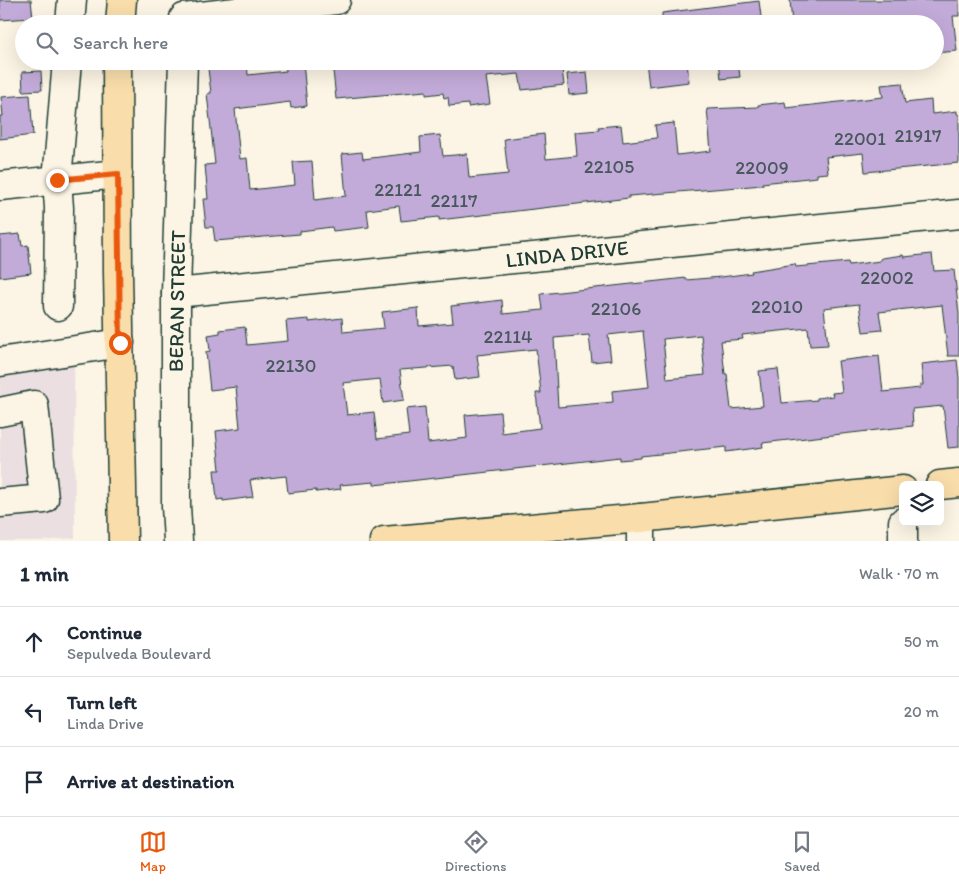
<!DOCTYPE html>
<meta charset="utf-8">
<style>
:root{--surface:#fff;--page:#f2f2f3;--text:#1f2937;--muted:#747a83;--line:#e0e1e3;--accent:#ea580c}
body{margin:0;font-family:Itim,sans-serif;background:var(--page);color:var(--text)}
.controls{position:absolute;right:15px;bottom:15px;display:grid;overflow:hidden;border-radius:8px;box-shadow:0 5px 20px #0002}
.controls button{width:45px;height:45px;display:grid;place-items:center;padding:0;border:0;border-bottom:1px solid var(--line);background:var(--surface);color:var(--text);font:25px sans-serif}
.stop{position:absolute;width:15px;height:15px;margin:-11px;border:4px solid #ea580c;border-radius:50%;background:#fff}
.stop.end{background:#ea580c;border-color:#fff;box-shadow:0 1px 5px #0008}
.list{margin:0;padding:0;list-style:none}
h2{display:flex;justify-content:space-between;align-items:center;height:65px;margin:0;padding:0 20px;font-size:21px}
h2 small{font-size:16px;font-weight:400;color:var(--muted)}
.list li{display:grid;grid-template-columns:32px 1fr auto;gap:15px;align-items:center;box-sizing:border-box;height:70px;padding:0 20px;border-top:1px solid var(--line)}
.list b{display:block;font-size:19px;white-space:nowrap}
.list p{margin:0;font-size:16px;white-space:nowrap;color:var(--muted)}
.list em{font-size:16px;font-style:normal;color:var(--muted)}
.icon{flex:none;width:28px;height:28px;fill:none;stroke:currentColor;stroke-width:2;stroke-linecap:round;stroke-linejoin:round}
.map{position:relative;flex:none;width:959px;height:541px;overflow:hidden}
.search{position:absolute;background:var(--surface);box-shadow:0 5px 20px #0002;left:15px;right:15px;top:15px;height:55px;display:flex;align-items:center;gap:12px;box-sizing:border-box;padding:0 18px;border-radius:28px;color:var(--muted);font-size:19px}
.sheet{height:275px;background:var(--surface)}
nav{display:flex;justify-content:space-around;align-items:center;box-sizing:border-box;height:70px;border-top:1px solid var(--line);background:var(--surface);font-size:14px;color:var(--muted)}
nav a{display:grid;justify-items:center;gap:2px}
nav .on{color:var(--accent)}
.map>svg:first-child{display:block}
.built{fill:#ebdfe1}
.building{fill:#c3abd9;stroke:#1f3d34;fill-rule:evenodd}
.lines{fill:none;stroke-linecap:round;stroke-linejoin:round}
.minor-casing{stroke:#1f3d34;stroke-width:31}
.major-casing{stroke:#1f3d34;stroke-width:31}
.minor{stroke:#fcf5e5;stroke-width:28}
.major{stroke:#f9deab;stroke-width:28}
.route{stroke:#ea580c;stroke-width:6}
.labels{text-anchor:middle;stroke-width:4.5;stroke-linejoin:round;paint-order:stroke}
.number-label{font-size:19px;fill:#48585d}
.street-label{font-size:21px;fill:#1f3d34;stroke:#fcf5e5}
</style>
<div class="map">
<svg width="959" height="541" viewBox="0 0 959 541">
<rect width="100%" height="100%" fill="#fcf5e5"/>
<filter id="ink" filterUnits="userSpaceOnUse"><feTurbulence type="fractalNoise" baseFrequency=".02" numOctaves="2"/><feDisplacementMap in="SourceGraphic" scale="10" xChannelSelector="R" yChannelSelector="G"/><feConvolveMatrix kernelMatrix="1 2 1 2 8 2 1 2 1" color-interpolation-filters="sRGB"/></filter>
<g filter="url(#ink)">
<!-- built -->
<path class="built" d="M74 339 75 538 38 541H0V345Z"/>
<!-- building -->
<g class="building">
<path d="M0 0H31L33 18 0 20Z"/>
<path d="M790 0H959V16H953L957 51 935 53V24H792Z"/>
<path d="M759 1 762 24H662V13Z"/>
<path d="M207 61H247L248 75 286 71 285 61H303L307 106 291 108 290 102 235 109 240 159 247 158 250 190 295 185 293 162 312 161 315 200 346 196 342 154 362 152 363 159 421 152 420 137 440 135 443 156 467 154 469 178 508 174 504 139 544 134 546 159 577 156 575 132 599 130 598 127 621 125 623 142 657 138 655 125 674 123 677 155 711 151 707 109 758 107V105L785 102 786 108 883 97 881 85 902 83 905 103 931 100 932 114 957 111V114H959V163L865 172 863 153 826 157 828 173 817 174V177L762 183 763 185 629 196V198L439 220V217L401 221 399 206 367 210 369 227 333 231 332 227 300 231V234L215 241 213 227H206L203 199H208L205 165 215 164 207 94 211 93Z"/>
<path d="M332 61H561L564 85 522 90 519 74 486 77 490 104 468 107V104L449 106 448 97 444 98 443 93 426 95V91L336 99Z"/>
<path d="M646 61H687L689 82 649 87Z"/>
<path d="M719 61H738L740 77 721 79Z"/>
<path d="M41 71 42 90 23 91 22 72Z"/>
<path d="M587 72 589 93 569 95 567 74Z"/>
<path d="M30 95 33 135 0 139V116H3L1 97Z"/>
<path d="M20 234 22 246 28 245 31 273 0 277V236Z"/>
<path d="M932 254 934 271 954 270 959 314V356H948L942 305 879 312 882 330 863 332 859 304 824 308 828 345 810 346 808 328 742 335 743 339 721 341 725 374H727L731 409 763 406 759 371 778 369 782 403 817 400V398L833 396 832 393 842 392 838 361 879 356 883 392 920 388V385H923L921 364 957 360 959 378V447L948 448 943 406 912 409 913 426 762 443 763 447 749 449 726 452V447L641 456V458L620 460V457L374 485V482L340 485 341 489 316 492V490L288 493 286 476 250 480 253 497 223 501V499L217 500 214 470H220L216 431 240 428 236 387 210 390 206 352 210 351 208 335 220 333V330L245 327 247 345 288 341 286 321 309 319V322L342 318 343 332 384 328 382 312 418 308 419 326 453 323 451 306 502 300 503 314 543 310 541 294 686 278V280L721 277 752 273 751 271 795 264 796 267 848 262 849 265 880 261V259L882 258 903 255 904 257ZM643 331 649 387 612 391 613 402 558 407 554 338 589 335 592 362 611 360 608 335ZM701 335 705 375 667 379 663 339ZM536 349 541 393H536L540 428 502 433 500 412 465 415 467 438 428 443 425 407 406 409 409 435 377 439 374 412 347 415 343 383 380 379 383 403 404 400 400 370 453 366 455 380 480 377 477 355Z"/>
</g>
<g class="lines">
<defs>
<g id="minor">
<path d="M70 24 72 0"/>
<path d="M184 24V18L336 0"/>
<path d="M0 186 118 174"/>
<path d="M176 293 959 214"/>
<path d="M58 306 59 208 57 180 67 61"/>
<path d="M0 362 120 343"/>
<path d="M0 412 34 405 44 499 0 503"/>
<path d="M641 518V541"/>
<path d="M178 541 176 506V293L183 61"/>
<path d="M903 541V522"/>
</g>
<g id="major">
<path d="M120 24 122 0"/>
<path d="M117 61 118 273 123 541"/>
<path d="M940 485 959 483"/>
<path d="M384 541 641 518 903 490"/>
</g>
</defs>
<!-- minor casing -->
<use href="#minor" class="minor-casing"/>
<!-- major casing -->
<use href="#major" class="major-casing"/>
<!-- minor -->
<use href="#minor" class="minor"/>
<!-- major -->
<use href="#major" class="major"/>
</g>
</g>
<g class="lines" filter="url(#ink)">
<!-- route -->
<path class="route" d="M57 180 118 174 120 343"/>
</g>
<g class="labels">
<!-- number labels -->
<g class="number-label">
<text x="918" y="142">21917</text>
<text x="860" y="145">22001</text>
<text x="609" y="173">22105</text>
<text x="762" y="174">22009</text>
<text x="398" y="196">22121</text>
<text x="454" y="207">22117</text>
<text x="887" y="284">22002</text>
<text x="777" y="313">22010</text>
<text x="616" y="315">22106</text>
<text x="508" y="343">22114</text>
<text x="291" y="372">22130</text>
</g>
<!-- street labels -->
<g class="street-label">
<text transform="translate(567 254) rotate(-6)" y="7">LINDA DRIVE</text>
<text transform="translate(177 301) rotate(-89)" y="7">BERAN STREET</text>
</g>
</g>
</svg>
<div class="controls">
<button><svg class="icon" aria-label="layers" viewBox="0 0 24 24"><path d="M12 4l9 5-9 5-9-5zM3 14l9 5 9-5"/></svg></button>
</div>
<div class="stop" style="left:120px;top:343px"></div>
<div class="stop end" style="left:57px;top:180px"></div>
<div class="search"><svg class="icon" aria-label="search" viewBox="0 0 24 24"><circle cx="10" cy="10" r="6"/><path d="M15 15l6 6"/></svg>Search here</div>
</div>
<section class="sheet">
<h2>1 min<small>Walk · 70 m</small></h2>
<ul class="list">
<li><svg class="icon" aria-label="ahead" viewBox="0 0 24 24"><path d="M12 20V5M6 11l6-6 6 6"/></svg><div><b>Continue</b><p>Sepulveda Boulevard</p></div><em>50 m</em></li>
<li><svg class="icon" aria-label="left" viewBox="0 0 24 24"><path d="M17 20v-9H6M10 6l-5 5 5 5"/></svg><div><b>Turn left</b><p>Linda Drive</p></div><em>20 m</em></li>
<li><svg class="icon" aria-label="arrive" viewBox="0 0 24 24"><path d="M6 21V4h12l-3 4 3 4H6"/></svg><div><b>Arrive at destination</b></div></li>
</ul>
</section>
<nav>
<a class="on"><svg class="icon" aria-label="map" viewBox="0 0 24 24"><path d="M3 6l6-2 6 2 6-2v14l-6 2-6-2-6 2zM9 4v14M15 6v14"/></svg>Map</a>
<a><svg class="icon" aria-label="directions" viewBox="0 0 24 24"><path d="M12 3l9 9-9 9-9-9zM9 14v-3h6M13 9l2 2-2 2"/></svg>Directions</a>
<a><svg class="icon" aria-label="saved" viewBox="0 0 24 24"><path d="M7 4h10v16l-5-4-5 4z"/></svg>Saved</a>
</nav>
